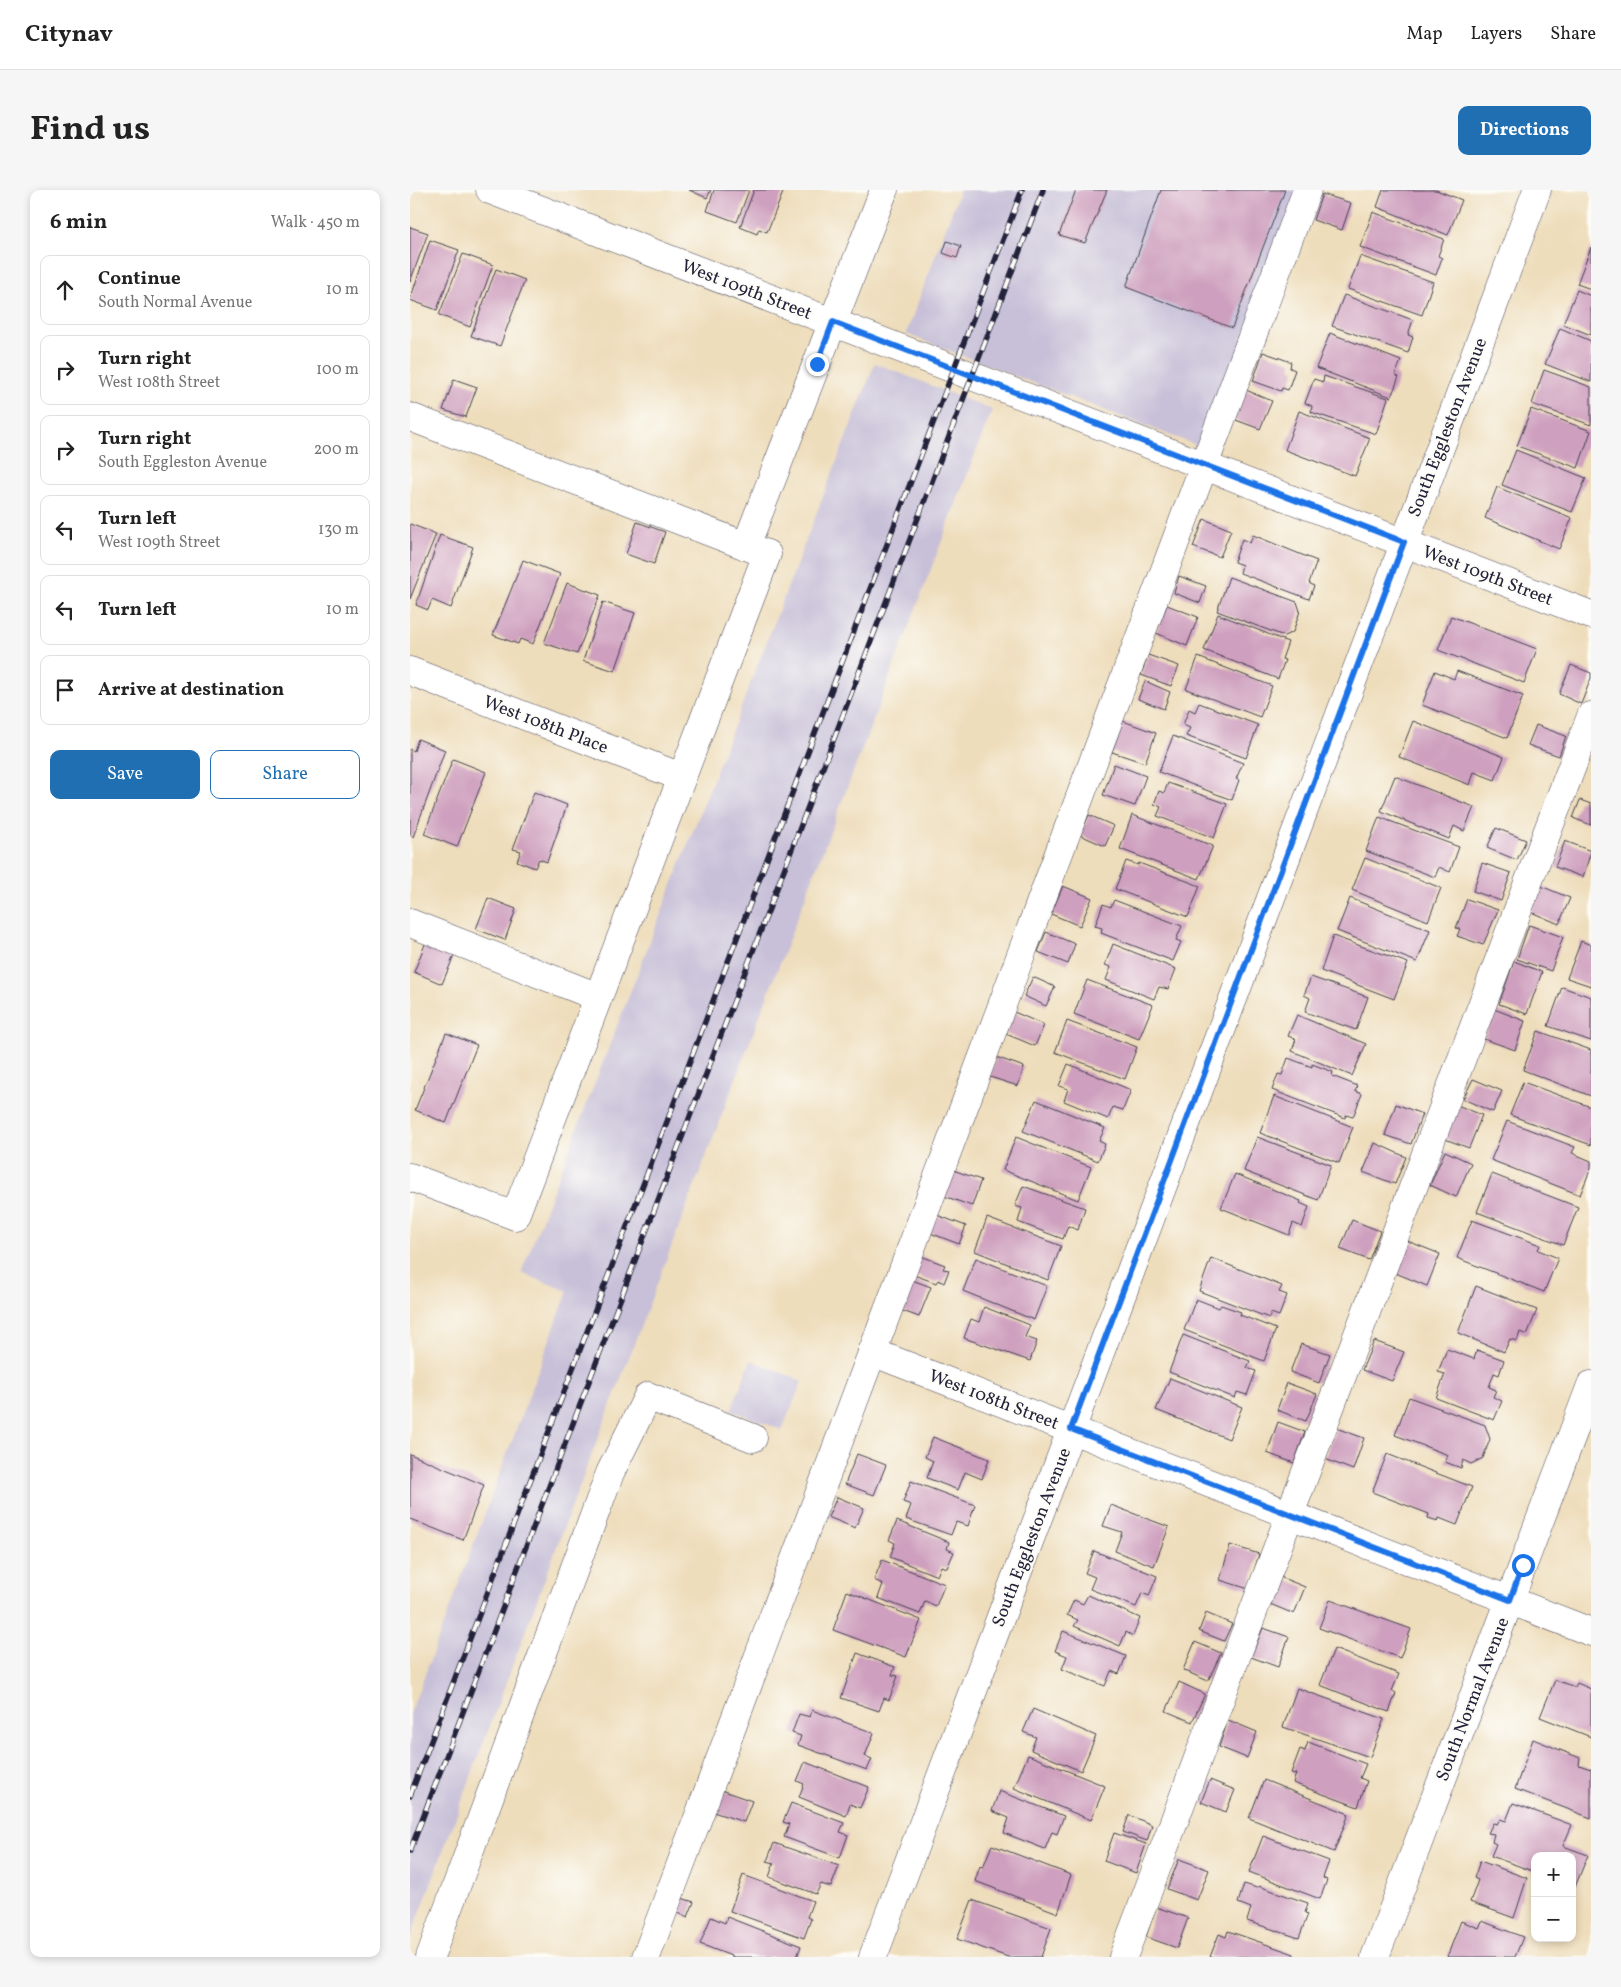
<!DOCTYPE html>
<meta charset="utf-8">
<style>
:root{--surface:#fff;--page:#f6f6f6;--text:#222;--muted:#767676;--line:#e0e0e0;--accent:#1f6fb2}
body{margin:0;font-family:Vollkorn,serif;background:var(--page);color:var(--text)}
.controls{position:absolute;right:15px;bottom:15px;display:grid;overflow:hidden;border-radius:10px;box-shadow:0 2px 8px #0003}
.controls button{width:45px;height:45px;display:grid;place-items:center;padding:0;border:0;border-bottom:1px solid var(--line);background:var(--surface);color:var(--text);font:25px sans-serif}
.stop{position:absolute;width:15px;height:15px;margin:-11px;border:4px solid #1a73e8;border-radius:50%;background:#fff}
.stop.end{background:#1a73e8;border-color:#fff;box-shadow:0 1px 5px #0008}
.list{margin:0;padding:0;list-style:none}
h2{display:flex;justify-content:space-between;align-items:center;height:65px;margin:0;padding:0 20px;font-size:21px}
h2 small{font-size:16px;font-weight:400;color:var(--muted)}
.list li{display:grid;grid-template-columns:32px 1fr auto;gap:15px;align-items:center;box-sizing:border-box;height:70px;margin:0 10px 10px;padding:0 10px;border:1px solid var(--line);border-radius:10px}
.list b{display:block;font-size:19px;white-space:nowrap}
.list p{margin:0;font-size:16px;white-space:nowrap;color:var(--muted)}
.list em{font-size:16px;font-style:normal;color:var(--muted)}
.actions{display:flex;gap:10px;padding:15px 20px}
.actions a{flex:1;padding:11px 0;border:1px solid var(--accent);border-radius:10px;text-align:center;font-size:18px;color:var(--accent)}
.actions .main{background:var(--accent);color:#fff}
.icon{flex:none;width:28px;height:28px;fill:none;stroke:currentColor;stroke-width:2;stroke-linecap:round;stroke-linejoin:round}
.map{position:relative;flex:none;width:1181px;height:1767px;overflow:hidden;border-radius:10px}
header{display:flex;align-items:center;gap:30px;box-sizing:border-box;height:70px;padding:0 25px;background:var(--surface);border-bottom:1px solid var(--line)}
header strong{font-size:24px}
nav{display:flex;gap:28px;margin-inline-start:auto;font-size:18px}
.intro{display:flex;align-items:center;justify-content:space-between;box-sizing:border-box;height:120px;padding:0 30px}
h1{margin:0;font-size:35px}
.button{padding:12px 22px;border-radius:10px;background:var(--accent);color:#fff;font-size:18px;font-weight:700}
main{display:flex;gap:30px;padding:0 30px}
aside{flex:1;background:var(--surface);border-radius:10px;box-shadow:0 2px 8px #0003}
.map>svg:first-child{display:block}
.industrial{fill:#c7c0d8}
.building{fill:#ce9fbe}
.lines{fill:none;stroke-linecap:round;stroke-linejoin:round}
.minor-casing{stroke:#413e4e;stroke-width:29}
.minor{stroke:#fff;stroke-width:28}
.rail-casing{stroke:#22223b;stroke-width:5.5}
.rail{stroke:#fdfcf7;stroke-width:4;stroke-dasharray:11;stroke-linecap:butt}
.route{stroke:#1a73e8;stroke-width:6}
.labels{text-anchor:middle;stroke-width:4;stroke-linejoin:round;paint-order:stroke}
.street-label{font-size:18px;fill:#22223b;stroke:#fdfcf7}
</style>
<header>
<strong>Citynav</strong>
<nav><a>Map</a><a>Layers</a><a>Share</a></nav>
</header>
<div class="intro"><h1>Find us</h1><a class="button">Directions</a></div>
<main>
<aside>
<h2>6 min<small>Walk · 450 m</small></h2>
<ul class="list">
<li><svg class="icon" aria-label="ahead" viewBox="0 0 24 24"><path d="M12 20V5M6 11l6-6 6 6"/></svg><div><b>Continue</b><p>South Normal Avenue</p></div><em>10 m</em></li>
<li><svg class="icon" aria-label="right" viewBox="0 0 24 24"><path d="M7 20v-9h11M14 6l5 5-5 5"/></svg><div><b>Turn right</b><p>West 108th Street</p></div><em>100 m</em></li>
<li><svg class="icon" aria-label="right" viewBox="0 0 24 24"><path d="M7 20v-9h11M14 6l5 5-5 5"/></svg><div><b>Turn right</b><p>South Eggleston Avenue</p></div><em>200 m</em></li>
<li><svg class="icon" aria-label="left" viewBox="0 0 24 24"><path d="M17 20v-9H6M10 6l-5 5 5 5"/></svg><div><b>Turn left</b><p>West 109th Street</p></div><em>130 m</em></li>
<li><svg class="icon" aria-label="left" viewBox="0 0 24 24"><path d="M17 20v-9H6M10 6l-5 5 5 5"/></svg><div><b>Turn left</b></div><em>10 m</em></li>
<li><svg class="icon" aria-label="arrive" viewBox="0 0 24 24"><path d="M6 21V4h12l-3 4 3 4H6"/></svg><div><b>Arrive at destination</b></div></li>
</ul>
<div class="actions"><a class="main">Save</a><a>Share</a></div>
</aside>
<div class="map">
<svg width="1181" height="1767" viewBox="0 0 1181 1767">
<rect width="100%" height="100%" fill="#fdfcf7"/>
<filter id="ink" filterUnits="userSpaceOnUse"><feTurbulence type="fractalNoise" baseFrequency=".02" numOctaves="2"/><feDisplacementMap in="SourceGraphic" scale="10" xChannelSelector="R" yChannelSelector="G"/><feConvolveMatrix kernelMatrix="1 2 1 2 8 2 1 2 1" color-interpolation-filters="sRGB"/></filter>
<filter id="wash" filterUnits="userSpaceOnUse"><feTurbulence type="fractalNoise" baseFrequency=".0096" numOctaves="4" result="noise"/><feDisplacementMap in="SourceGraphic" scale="20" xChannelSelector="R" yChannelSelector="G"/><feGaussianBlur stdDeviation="1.12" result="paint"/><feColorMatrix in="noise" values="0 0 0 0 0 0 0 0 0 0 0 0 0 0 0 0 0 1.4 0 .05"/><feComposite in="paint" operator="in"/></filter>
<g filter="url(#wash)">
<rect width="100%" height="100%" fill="#edb"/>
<!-- industrial -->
<g class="industrial">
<path d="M550 0H897L801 261 496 144Z"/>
<path d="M465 173 582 220 165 1308 0 1750V1524L158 1101 111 1083Z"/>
<path d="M341 1170 392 1191 372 1240 321 1220Z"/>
</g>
<g id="blocks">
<!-- building -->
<g class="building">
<path d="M279 0H301L297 8Z"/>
<path d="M304 0H339L327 32 297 21Z"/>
<path d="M344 0H374L357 42 349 39 347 44 330 37Z"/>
<path d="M666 0H697L675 53 649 45Z"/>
<path d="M751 0H875L822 138 716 97Z"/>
<path d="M973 0H1026L1052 10 1038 45 967 17Z"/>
<path d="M912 4 941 13 932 40 903 30Z"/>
<path d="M963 22 1034 49 1028 66 1032 68 1026 85 950 57Z"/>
<path d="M0 37 18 43 0 92Z"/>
<path d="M20 50 49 60 27 120 0 110Z"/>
<path d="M537 51 551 56 547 68 533 63Z"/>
<path d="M1181 57V99L1167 94Z"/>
<path d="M53 64 83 75 60 137 29 125Z"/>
<path d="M950 66 1023 92 1012 125 938 99Z"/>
<path d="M86 79 115 90 90 156 61 146Z"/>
<path d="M1167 100 1181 106V145L1153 134Z"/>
<path d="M934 105 1003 130 998 145 1003 147 998 163 922 136Z"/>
<path d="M1150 138 1181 151V192L1135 174Z"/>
<path d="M920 143 991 171 985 185 989 187 981 207 906 178Z"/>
<path d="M853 162 881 172 880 178 885 180 878 200 872 198 871 201 843 191Z"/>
<path d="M1134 180 1181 197V235L1122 214Z"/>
<path d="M914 186 978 208 966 244 901 222 902 216 895 213 904 189 913 192Z"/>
<path d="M44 189 67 197 56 227 33 220Z"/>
<path d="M836 200 862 211 850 239 823 229Z"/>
<path d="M1121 219 1181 241 1168 278 1107 256Z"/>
<path d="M889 221 960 248 945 286 875 260Z"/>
<path d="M1106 260 1176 288 1162 322 1092 295Z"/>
<path d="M1087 297 1162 328 1149 359 1075 328Z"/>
<path d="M794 329 821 340 810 367 783 357Z"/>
<path d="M227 332 255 342 244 374 216 364Z"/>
<path d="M0 334 26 344 0 409Z"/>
<path d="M30 345 63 357 41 418 22 410 18 420 6 415Z"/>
<path d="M843 345 907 371 899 393 904 396 899 409 830 383 832 375 824 372 832 349 840 353Z"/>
<path d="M113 370 150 384 123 454 110 449 108 454 83 445Z"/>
<path d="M769 386 796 396 790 413 764 403Z"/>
<path d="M819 387 887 412 890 421 883 442 874 446 807 421Z"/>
<path d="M157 393 190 405 167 464 134 453Z"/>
<path d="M193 412 225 423 205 481 173 471Z"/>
<path d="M757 415 788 427 777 456 746 443Z"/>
<path d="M808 424 878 452 872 469 875 470 868 489 794 460Z"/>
<path d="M1041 426 1127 459 1114 493 1028 460Z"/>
<path d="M738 465 769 476 761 496 731 485Z"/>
<path d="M788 467 862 496 850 527 776 499Z"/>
<path d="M1161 475 1181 483V488L1171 514 1149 504Z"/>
<path d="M1025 481 1044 489 1047 481 1113 506 1097 548 1012 515Z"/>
<path d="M735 491 760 502 754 519 728 509Z"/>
<path d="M789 513 848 535 836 568 776 546 780 538 773 535 779 519 785 522Z"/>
<path d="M713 531 746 543 735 573 702 562Z"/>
<path d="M1003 531 1094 567 1085 590 1064 582 1060 595 989 567Z"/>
<path d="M1126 535 1156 546 1149 566 1118 555Z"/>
<path d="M763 546 833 573 826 589 829 590 822 610 749 582Z"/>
<path d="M8 549 35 560 3 647 0 645V559L4 561Z"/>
<path d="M43 569 76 582 47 657 14 644Z"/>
<path d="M704 574 736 586 725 616 693 605Z"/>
<path d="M985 586 1064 617 1054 641 1044 636 1039 649 971 621Z"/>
<path d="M758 593 817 614 804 648 747 626 751 617 744 614 749 601 754 603Z"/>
<path d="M124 602 157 615 137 672 129 669 125 678 107 671 111 661 103 659Z"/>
<path d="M1170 610 1181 614V635L1163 628Z"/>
<path d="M679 625 704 636 695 656 670 645Z"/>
<path d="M722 625 803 656 789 689 710 659Z"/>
<path d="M969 627 1049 657 1040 682 1029 677 1025 687 956 661Z"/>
<path d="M1086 638 1116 650 1107 670 1077 658Z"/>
<path d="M1155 651 1181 661 1173 687 1145 677Z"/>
<path d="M955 668 1031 698 1018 731 942 700Z"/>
<path d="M716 671 728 675 729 673 790 696 778 727 705 699Z"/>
<path d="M1072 673 1101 683 1091 711 1063 701Z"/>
<path d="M653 696 682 708 670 736 641 724Z"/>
<path d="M1131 696 1160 708 1149 734 1121 722Z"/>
<path d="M78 708 106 719 95 750 66 739Z"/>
<path d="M940 708 1020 740 1007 772 927 741Z"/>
<path d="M1057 709 1088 720 1073 755 1047 746 1050 739 1046 738Z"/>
<path d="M704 710 772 736 766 750 771 752 763 771 691 743 692 738 685 736 693 714 701 717Z"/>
<path d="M1119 735 1153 747 1141 781 1107 769Z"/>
<path d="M636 742 665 754 658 774 628 762Z"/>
<path d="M923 746 998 773 984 809 911 781Z"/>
<path d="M17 749 46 761 32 794 4 782Z"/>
<path d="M1171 751 1181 755V796L1157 788Z"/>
<path d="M703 754 766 779 758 799 749 797 744 809 696 790 701 777 695 775Z"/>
<path d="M1104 771 1132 782 1117 824 1089 814Z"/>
<path d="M623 787 645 797 636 816 614 806Z"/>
<path d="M901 787 958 807 946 840 895 822 900 808 894 805Z"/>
<path d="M677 790 743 815 729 849 664 824Z"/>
<path d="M1152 797 1181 807V851L1138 836Z"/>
<path d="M1084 819 1115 831 1105 860 1074 849Z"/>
<path d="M604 822 634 835 625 856 596 844Z"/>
<path d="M887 825 956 854 942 886 882 861 886 849 878 846Z"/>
<path d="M657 831 727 857 715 889 645 862Z"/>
<path d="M1128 841 1181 860V906L1113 880Z"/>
<path d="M36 843 67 855 36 933 5 920Z"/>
<path d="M586 867 614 877 608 896 580 887Z"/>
<path d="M878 868 902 877V874L923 882 922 886 948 896 945 901 952 904 943 927 936 925 935 928 862 900 868 884 872 885Z"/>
<path d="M658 874 721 900 713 920 703 917 698 929 654 911 658 899 649 896Z"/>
<path d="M1063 889 1092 901 1083 922 1053 909Z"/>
<path d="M1113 892 1181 917V955L1100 925Z"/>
<path d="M864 906 943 937 929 973 850 943Z"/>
<path d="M626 910 695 938 689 951 695 954 688 971 613 941Z"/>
<path d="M986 914 1012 924 1001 954 975 945Z"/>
<path d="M1047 915 1072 925 1059 958 1035 949Z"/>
<path d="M1097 931 1165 957 1162 963 1181 971V978L1170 1005 1081 970Z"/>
<path d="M606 947 681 977 668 1010 593 980Z"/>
<path d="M847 947 921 975 908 1010 834 981Z"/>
<path d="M965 953 996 967 985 994 953 982Z"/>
<path d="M1035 961 1061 973 1046 1007 1020 995Z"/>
<path d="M543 980 571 990 562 1016 534 1006Z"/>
<path d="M825 984 891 1011 890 1013 899 1017 892 1037 883 1033 879 1045 811 1018Z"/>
<path d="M1082 984 1168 1017 1153 1055 1067 1022Z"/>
<path d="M613 996 675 1018 668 1040 658 1036 653 1049 608 1032 612 1018 605 1016Z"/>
<path d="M527 1025 556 1036 549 1054 520 1043Z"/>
<path d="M577 1028 651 1056 638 1090 565 1061Z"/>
<path d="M942 1030 970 1041 959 1070 930 1059Z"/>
<path d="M1062 1030 1130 1055 1128 1060 1148 1068 1134 1102 1047 1068Z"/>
<path d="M995 1050 1030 1064 1017 1096 983 1082Z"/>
<path d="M511 1066 535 1075 533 1079 539 1080 534 1093 528 1090 526 1093 504 1085Z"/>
<path d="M566 1068 637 1096 624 1130 553 1101Z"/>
<path d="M801 1068 872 1096 869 1102 877 1105 869 1126 861 1123 859 1128 789 1101Z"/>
<path d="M502 1090 521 1097 509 1127 490 1120Z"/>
<path d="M1066 1096 1127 1120 1117 1145 1110 1142 1107 1151 1100 1149 1094 1162 1048 1143Z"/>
<path d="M786 1109 809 1118 811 1115 831 1122 830 1125 866 1139 854 1171 774 1140Z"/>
<path d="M574 1117 620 1135 615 1147 627 1151 620 1171 554 1148 561 1129 569 1132Z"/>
<path d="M773 1145 840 1171 837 1178 846 1181 837 1205 827 1202 825 1208 759 1182Z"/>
<path d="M964 1151 994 1162 982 1191 952 1180Z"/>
<path d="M891 1154 920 1164 909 1193 880 1182Z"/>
<path d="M1037 1159 1064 1169 1067 1160 1094 1170 1089 1185 1084 1183 1079 1197 1086 1200 1083 1207 1092 1211 1084 1230 1026 1208 1035 1184 1028 1182Z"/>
<path d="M760 1188 832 1217 819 1249 746 1220Z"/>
<path d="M877 1193 907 1204 896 1231 867 1220Z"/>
<path d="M999 1207 1075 1235 1080 1249 1073 1268 1061 1274 1053 1270 1051 1278 1035 1272 1038 1265 985 1245Z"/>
<path d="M868 1232 895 1242 884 1273 857 1263Z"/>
<path d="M926 1238 954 1248 943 1280 915 1269Z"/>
<path d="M523 1247 579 1269 572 1289 555 1282 548 1300 517 1288 523 1271 515 1267Z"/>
<path d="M0 1264 74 1295 53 1350 0 1329Z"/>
<path d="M447 1264 476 1275 464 1305 435 1294Z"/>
<path d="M977 1264 1062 1297 1047 1335 1029 1328 1028 1331 1018 1328 1019 1324 962 1302Z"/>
<path d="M501 1291 565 1315 558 1336 546 1332 541 1345 496 1329 501 1315 493 1312Z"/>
<path d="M427 1307 454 1318 445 1338 418 1327Z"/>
<path d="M701 1315 759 1337 744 1376 705 1361 712 1342 693 1336Z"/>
<path d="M487 1331 539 1352 537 1359 544 1362 537 1378 531 1376 527 1386 480 1367 485 1353 479 1350Z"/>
<path d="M820 1355 849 1364 839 1399 810 1390Z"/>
<path d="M684 1361 747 1386 739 1406 732 1403 726 1417 680 1399 685 1387 675 1383Z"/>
<path d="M472 1370 535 1394 526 1416 515 1411 510 1424 468 1408 473 1394 464 1390Z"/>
<path d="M870 1387 895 1397 884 1424 860 1414Z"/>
<path d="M437 1401 511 1430 496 1467 423 1440Z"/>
<path d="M678 1405 730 1428 723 1446 716 1442 710 1456 664 1436 668 1430 657 1425 664 1410 673 1414Z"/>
<path d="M920 1410 1001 1439 990 1468 909 1438Z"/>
<path d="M796 1423 822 1434 814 1451 789 1441Z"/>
<path d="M853 1438 879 1447 868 1477 841 1467Z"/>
<path d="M653 1441 716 1466 709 1484 701 1481 695 1496 652 1479 657 1466 645 1461Z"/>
<path d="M785 1452 811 1463 798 1491 773 1480Z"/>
<path d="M924 1459 989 1484 982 1501 986 1503 979 1522 910 1495Z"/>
<path d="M447 1463 485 1477 482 1485 488 1486 479 1510 474 1508 469 1521 431 1508Z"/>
<path d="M1145 1490 1165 1497 1167 1493 1181 1499V1547L1130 1527Z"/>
<path d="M769 1492 795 1504 782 1532 756 1521Z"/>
<path d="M887 1498 974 1529 960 1567 873 1537Z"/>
<path d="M623 1519 686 1546 671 1581 621 1560 626 1547 613 1542Z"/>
<path d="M402 1520 464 1543 455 1566 462 1569 457 1580 388 1555 391 1546 382 1543 389 1524 400 1527Z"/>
<path d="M818 1530 847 1542 837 1568 809 1557Z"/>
<path d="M1123 1549 1170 1568 1169 1575 1181 1579V1628L1105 1599Z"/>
<path d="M898 1552 956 1574 950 1588 957 1591 948 1617 883 1593 886 1584 881 1583 890 1559 895 1561Z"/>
<path d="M618 1565 695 1596 681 1630 604 1598Z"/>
<path d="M395 1572 459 1597 450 1618 440 1614 436 1626 389 1607 394 1594 387 1591Z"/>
<path d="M800 1590 825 1600 816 1622 791 1612Z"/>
<path d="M854 1590 939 1624 924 1662 839 1628Z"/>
<path d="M311 1600 342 1611 334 1632 303 1622Z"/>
<path d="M589 1601 654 1626 647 1644 642 1642 635 1659 594 1643 599 1628 582 1621Z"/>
<path d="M381 1613 434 1633 430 1642 438 1645 430 1668 374 1647 379 1634 373 1632Z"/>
<path d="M1103 1613 1162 1635 1153 1656 1178 1665 1165 1697 1162 1696V1666H1125V1682L1081 1666 1086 1654 1082 1652 1084 1644 1078 1643 1083 1633 1087 1634 1090 1629 1096 1631Z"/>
<path d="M719 1625 742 1635 737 1651 713 1642Z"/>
<path d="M704 1643 736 1654 726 1683 694 1671Z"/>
<path d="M853 1646 919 1671 913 1688 917 1690 910 1709 839 1682Z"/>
<path d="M364 1653 429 1676 421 1697 411 1694 406 1704 359 1687 364 1673 357 1671Z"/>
<path d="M582 1655 661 1685 648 1723 565 1691 570 1676 573 1677Z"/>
<path d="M769 1669 799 1680 787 1710 757 1699Z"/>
<path d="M1070 1671 1117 1688 1104 1728 1060 1712 1068 1690 1064 1688Z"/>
<path d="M333 1685 403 1711 397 1727 401 1729 394 1748 320 1721Z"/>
<path d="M834 1694 847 1698 848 1696 898 1713 895 1723 898 1724 889 1748 837 1731 841 1718 828 1713Z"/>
<path d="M268 1707 284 1712 278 1727 263 1721Z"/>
<path d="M562 1710 641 1738 631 1767H598L547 1749Z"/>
<path d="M746 1717 778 1728 767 1758 736 1747Z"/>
<path d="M301 1727 315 1733 317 1727 391 1756 387 1767H324L290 1754Z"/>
<path d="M1051 1731 1069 1738 1072 1731 1113 1747 1105 1767H1037Z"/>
<path d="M818 1741 884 1764 883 1767H800L809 1744 816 1747Z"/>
</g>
</g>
</g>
<g filter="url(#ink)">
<use href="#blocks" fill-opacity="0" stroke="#413e4e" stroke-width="1"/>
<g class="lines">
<defs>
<g id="minor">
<path d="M80 0 1181 425"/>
<path d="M0 227 357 364 105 1026 0 987"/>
<path d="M336 356 474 0"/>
<path d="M0 481 271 587"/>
<path d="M0 733 188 807"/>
<path d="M462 1162 1181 1442"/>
<path d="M20 1767 200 1283 238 1206 343 1248"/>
<path d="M236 1767 897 0"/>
<path d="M463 1767 1127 0"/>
<path d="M713 1767 1181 526"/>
<path d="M965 1767 1181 1195"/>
</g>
</defs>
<!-- minor casing -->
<use href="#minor" class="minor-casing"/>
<!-- minor -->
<use href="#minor" class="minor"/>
<defs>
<g id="rail">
<path d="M0 1606 612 0"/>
<path d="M0 1661 633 0"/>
</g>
</defs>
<!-- rail casing -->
<use href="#rail" class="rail-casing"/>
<!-- rail -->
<use href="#rail" class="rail"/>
</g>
</g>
<g class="lines" filter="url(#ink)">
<!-- route -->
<path class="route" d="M407 174 423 132 994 352 661 1239 1100 1410 1113 1375"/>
</g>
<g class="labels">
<!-- street labels -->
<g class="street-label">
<text transform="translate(337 99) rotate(21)" y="6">West 109th Street</text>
<text transform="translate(1037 237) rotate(-69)" y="6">South Eggleston Avenue</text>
<text transform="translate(1078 385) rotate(21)" y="6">West 109th Street</text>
<text transform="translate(136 534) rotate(21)" y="6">West 108th Place</text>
<text transform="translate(584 1209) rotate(21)" y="6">West 108th Street</text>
<text transform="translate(621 1347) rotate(-69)" y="6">South Eggleston Avenue</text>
<text transform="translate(1062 1509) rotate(-69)" y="6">South Normal Avenue</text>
</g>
</g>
</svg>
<div class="controls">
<button>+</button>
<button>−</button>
</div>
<div class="stop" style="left:1113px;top:1375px"></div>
<div class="stop end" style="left:407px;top:174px"></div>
</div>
</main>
